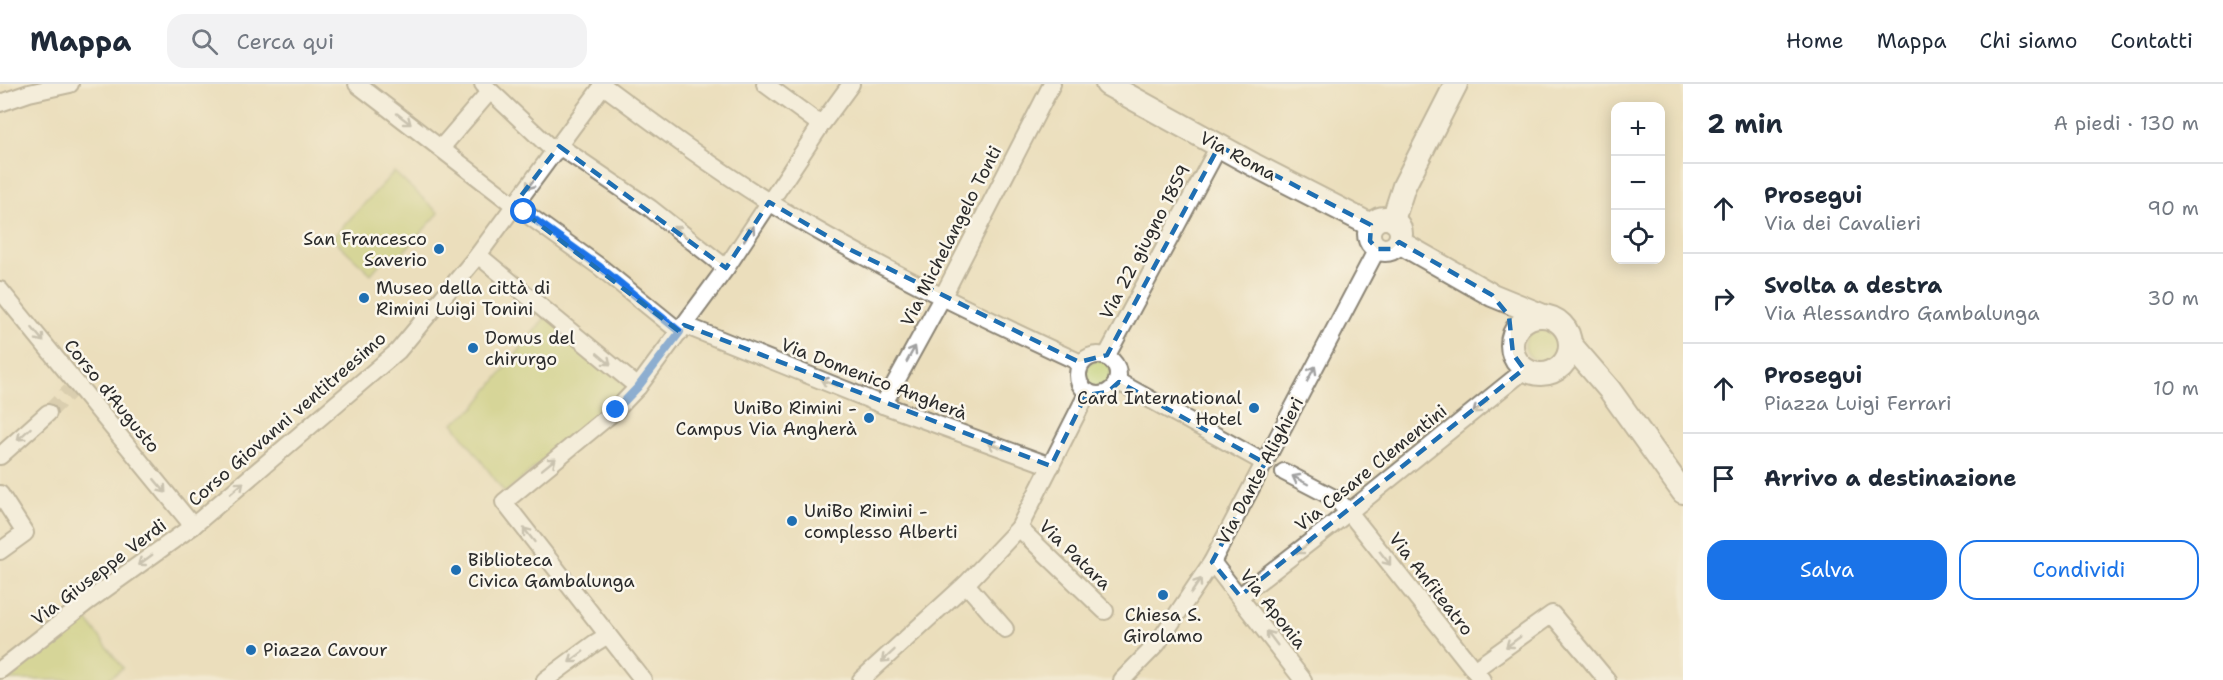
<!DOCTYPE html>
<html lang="it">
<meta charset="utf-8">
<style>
:root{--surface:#fff;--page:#f2f2f3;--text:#1f2937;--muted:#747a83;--line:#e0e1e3;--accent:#1a73e8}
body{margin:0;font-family:"Shantell Sans",sans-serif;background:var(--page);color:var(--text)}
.controls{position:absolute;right:18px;top:18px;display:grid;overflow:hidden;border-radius:12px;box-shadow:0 3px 15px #0003}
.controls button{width:54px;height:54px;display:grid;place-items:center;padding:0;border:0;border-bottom:2px solid var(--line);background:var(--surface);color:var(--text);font:30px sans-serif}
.stop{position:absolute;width:18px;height:18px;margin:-14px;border:4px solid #1a73e8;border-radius:50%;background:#fff}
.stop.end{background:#1a73e8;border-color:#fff;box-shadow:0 2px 6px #0008}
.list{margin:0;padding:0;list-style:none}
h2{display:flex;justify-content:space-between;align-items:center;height:78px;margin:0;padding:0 24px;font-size:26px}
h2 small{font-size:20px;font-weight:400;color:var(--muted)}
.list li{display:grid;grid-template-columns:39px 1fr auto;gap:18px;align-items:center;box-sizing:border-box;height:90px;padding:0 24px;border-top:2px solid var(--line)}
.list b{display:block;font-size:22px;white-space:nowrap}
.list p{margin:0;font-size:20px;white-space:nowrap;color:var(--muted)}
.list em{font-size:20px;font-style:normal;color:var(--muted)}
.actions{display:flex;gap:12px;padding:18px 24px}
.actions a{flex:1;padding:14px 0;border:2px solid var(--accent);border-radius:18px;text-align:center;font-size:21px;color:var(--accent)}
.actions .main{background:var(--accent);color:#fff}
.icon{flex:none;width:33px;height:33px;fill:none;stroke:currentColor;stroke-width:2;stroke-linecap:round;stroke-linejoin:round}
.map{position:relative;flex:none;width:1683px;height:596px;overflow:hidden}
header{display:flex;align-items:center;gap:36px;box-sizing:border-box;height:84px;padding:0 30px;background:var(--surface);border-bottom:2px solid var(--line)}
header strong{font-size:28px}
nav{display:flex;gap:33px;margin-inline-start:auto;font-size:21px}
.search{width:420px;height:54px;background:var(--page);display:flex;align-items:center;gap:15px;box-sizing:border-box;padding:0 21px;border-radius:18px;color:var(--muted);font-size:22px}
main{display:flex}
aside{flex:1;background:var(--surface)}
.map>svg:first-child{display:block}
.green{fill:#bdcb6d;stroke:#747b4c;stroke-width:1.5}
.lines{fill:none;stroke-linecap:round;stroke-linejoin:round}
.street-tunnel{stroke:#c5ba9f;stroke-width:16;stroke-dasharray:16 8;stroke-linecap:butt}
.street-casing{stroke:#8b8474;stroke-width:20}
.secondary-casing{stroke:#8b8474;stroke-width:26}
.street{stroke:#fff;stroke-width:16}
.secondary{stroke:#fff;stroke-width:22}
.oneway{stroke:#a0a0a0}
.route{stroke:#1a73e8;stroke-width:8}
.marked{fill:none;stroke:#1f6fb2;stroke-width:4.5;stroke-dasharray:12 8;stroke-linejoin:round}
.poi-dot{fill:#1f6fb2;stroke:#fbf7ec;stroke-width:2}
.labels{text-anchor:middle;stroke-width:5;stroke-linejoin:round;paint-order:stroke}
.street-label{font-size:18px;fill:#2b2b2b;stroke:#fbf7ec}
.poi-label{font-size:18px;fill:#2b2b2b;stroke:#fbf7ec;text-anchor:start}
</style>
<header>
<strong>Mappa</strong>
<div class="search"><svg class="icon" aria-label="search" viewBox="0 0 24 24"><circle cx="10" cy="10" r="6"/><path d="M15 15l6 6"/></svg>Cerca qui</div>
<nav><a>Home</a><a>Mappa</a><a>Chi siamo</a><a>Contatti</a></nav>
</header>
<main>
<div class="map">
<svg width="1683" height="596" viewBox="0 0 1683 596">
<rect width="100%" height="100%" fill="#fbf7ec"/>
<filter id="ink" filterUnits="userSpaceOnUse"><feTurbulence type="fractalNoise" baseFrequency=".0167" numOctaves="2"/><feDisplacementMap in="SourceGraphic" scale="12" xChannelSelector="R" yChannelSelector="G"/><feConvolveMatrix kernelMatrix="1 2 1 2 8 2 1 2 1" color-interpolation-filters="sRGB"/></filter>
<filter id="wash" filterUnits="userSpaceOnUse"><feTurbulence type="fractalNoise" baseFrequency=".008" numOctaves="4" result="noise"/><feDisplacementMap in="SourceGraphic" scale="24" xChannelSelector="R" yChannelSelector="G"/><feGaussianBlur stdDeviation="1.35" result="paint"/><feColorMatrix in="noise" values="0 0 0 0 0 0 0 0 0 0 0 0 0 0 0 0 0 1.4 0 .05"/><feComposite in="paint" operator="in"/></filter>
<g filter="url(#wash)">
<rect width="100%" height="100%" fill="#ebdebc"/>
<!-- green -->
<g class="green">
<path d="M394 88 439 129 397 175 389 169 371 190 332 154Z"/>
<path d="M546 232 628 303 505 409 453 339 474 324Z"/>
<circle cx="1541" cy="261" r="16"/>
<circle cx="1098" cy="290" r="14"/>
<path d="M84 532 123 584 107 596H0Z"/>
</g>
</g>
<g filter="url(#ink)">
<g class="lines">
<!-- street-tunnel -->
<path class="street-tunnel" d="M48 329 70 307"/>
<defs>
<g id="street">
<path d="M357 0 514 121 600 183 680 248"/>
<path d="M483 0 555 68"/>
<path d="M601 0C656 41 711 82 769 118 869 179 975 230 1081 279"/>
<path d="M765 0 821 41"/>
<path d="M0 19 29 9 70 0"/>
<path d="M559 62 650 124 726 184"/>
<path d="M441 64 490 7"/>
<path d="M478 171 638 303"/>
<path d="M0 206 193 442"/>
<path d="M684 241 883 321 1051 382"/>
<circle cx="1098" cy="291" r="20"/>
<path d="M1106 273 1219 62"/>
<path d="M1117 297 1265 379"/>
<path d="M883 321 943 212 1052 0"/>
<path d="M0 372 48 329"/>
<path d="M1284 388 1336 415 1349 428 1482 596"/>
<path d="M0 410 25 449 0 467"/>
<path d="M1019 444 1105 527"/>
<path d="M1212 478 1303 596"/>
<path d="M966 500 1005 545"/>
<path d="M1240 512 1349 428 1521 289 1524 285"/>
<path d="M0 586 87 518 193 442 398 267 478 171 604 0"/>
<path d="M1474 586 1552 530 1607 596"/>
<path d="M545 596 595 559 608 551"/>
<path d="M643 596 504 418 616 326 638 303 726 184 821 41 851 0"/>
<path d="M861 596 966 500 1019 444 1088 308"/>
<path d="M1122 596 1157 560 1212 478 1377 165"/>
</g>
<g id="secondary">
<path d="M1107 0 1254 81 1371 141"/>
<circle cx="1385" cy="150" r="16"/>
<path d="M1393 136 1404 102 1456 0"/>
<path d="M1399 158 1492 211 1541 231"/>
<circle cx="1541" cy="261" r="29"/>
<path d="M1571 261 1609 305 1683 408"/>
</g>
</defs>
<!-- street casing -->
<use href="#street" class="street-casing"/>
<!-- secondary casing -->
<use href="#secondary" class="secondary-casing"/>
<!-- street -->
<use href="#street" class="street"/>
<!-- secondary -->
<use href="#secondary" class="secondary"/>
</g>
<!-- one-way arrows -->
<defs><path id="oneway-shaft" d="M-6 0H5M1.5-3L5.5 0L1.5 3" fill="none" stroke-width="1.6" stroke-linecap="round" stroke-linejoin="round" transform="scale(1.5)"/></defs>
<g class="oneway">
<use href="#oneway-shaft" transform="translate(404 35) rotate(38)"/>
<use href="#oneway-shaft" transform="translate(532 98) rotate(127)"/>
<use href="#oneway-shaft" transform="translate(680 148) rotate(-142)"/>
<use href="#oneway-shaft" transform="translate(749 149) rotate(-57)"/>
<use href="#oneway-shaft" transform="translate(38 251) rotate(51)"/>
<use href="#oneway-shaft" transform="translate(911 270) rotate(-61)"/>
<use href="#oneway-shaft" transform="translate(604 275) rotate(40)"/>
<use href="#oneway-shaft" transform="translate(1311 290) rotate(-62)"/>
<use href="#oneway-shaft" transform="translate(829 299) rotate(-158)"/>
<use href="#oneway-shaft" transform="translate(1480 323) rotate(141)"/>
<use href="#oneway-shaft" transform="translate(24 350) rotate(138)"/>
<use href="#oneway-shaft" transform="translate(996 362) rotate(-160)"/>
<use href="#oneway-shaft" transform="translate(549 380) rotate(-39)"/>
<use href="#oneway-shaft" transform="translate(1300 396) rotate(-152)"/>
<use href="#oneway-shaft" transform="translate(160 402) rotate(50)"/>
<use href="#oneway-shaft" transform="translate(237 404) rotate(-41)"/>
<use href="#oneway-shaft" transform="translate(529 451) rotate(-128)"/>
<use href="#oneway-shaft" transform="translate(1303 464) rotate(142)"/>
<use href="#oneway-shaft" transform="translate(1385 474) rotate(52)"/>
<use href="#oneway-shaft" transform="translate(145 476) rotate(144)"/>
<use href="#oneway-shaft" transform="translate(1196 502) rotate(-56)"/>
<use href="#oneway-shaft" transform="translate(1272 554) rotate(-127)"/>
<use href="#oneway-shaft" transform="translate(1513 558) rotate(144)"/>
<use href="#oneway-shaft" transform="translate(888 572) rotate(137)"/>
<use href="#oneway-shaft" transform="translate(576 573) rotate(143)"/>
</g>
</g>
<g class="lines" filter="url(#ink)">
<!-- route -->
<path class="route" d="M524 128 600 183 680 248 638 303 616 326"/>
</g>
<!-- marked area -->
<path d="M0 0H1683V596H0ZM559 62 726 184 769 118 851 166 1079 278 1107 271 1219 62 1371 141 1370 157 1377 165H1392L1399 158 1492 211 1509 232 1513 270 1524 285 1240 512 1212 478 1265 379 1119 298 1108 308 1086 311 1051 382 684 241 680 248 514 121Z" fill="#ebdebc" fill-opacity=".55" fill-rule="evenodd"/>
<path class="marked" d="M559 62 726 184 769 118 851 166 1079 278 1107 271 1219 62 1371 141 1370 157 1377 165H1392L1399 158 1492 211 1509 232 1513 270 1524 285 1240 512 1212 478 1265 379 1119 298 1108 308 1086 311 1051 382 684 241 680 248 514 121Z"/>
<!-- markers -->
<g class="poi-dot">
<circle cx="439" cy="165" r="6"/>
<circle cx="364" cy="214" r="6"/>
<circle cx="473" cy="264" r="6"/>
<circle cx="1254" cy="324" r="6"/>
<circle cx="869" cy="334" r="6"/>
<circle cx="792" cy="437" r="6"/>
<circle cx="456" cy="486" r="6"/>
<circle cx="1163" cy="511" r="6"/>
<circle cx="251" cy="566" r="6"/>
</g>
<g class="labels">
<!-- street labels -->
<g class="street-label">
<text transform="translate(1238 72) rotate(28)" y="6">Via Roma</text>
<text transform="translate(951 152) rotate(-63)" y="6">Via Michelangelo Tonti</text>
<text transform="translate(1145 158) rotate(-62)" y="6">Via 22 giugno 1859</text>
<text transform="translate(874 295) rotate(21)" y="6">Via Domenico Angherà</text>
<text transform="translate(112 312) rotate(51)" y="6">Corso d'Augusto</text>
<text transform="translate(287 335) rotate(-41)" y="6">Corso Giovanni ventitreesimo</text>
<text transform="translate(1371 384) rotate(-39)" y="6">Via Cesare Clementini</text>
<text transform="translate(1260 387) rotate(-62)" y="6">Via Dante Alighieri</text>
<text transform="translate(1075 471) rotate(44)" y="6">Via Patara</text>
<text transform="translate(99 488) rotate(-37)" y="6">Via Giuseppe Verdi</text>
<text transform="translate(1431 500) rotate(52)" y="6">Via Anfiteatro</text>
<text transform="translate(1273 525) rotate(52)" y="6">Via Aponia</text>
</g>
<!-- poi labels -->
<g class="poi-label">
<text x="427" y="161" text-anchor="end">San Francesco<tspan x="427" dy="21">Saverio</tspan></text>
<text x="376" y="210">Museo della città di<tspan x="376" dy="21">Rimini Luigi Tonini</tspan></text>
<text x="485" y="260">Domus del<tspan x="485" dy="21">chirurgo</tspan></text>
<text x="1242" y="320" text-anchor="end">Card International<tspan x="1242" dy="21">Hotel</tspan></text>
<text x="857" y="330" text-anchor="end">UniBo Rimini -<tspan x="857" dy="21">Campus Via Angherà</tspan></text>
<text x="804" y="433">UniBo Rimini -<tspan x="804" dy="21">complesso Alberti</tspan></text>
<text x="468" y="482">Biblioteca<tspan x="468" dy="21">Civica Gambalunga</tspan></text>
<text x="1163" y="537" text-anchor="middle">Chiesa S.<tspan x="1163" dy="21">Girolamo</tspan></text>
<text x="263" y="572">Piazza Cavour</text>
</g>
</g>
</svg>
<div class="controls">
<button>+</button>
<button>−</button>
<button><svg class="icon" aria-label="locate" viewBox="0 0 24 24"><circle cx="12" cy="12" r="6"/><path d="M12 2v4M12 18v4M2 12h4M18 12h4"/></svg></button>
</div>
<div class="stop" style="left:524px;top:128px"></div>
<div class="stop end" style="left:616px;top:326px"></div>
</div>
<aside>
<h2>2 min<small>A piedi · 130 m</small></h2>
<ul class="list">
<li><svg class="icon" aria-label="ahead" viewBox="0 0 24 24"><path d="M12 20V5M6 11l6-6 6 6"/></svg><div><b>Prosegui</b><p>Via dei Cavalieri</p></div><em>90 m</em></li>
<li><svg class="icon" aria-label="right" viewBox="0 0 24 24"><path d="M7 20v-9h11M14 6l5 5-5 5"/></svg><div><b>Svolta a destra</b><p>Via Alessandro Gambalunga</p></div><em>30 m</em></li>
<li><svg class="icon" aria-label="ahead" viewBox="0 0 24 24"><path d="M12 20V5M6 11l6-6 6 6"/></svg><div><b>Prosegui</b><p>Piazza Luigi Ferrari</p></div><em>10 m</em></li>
<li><svg class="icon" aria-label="arrive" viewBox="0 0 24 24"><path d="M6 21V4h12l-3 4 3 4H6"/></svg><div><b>Arrivo a destinazione</b></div></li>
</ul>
<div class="actions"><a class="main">Salva</a><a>Condividi</a></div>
</aside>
</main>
